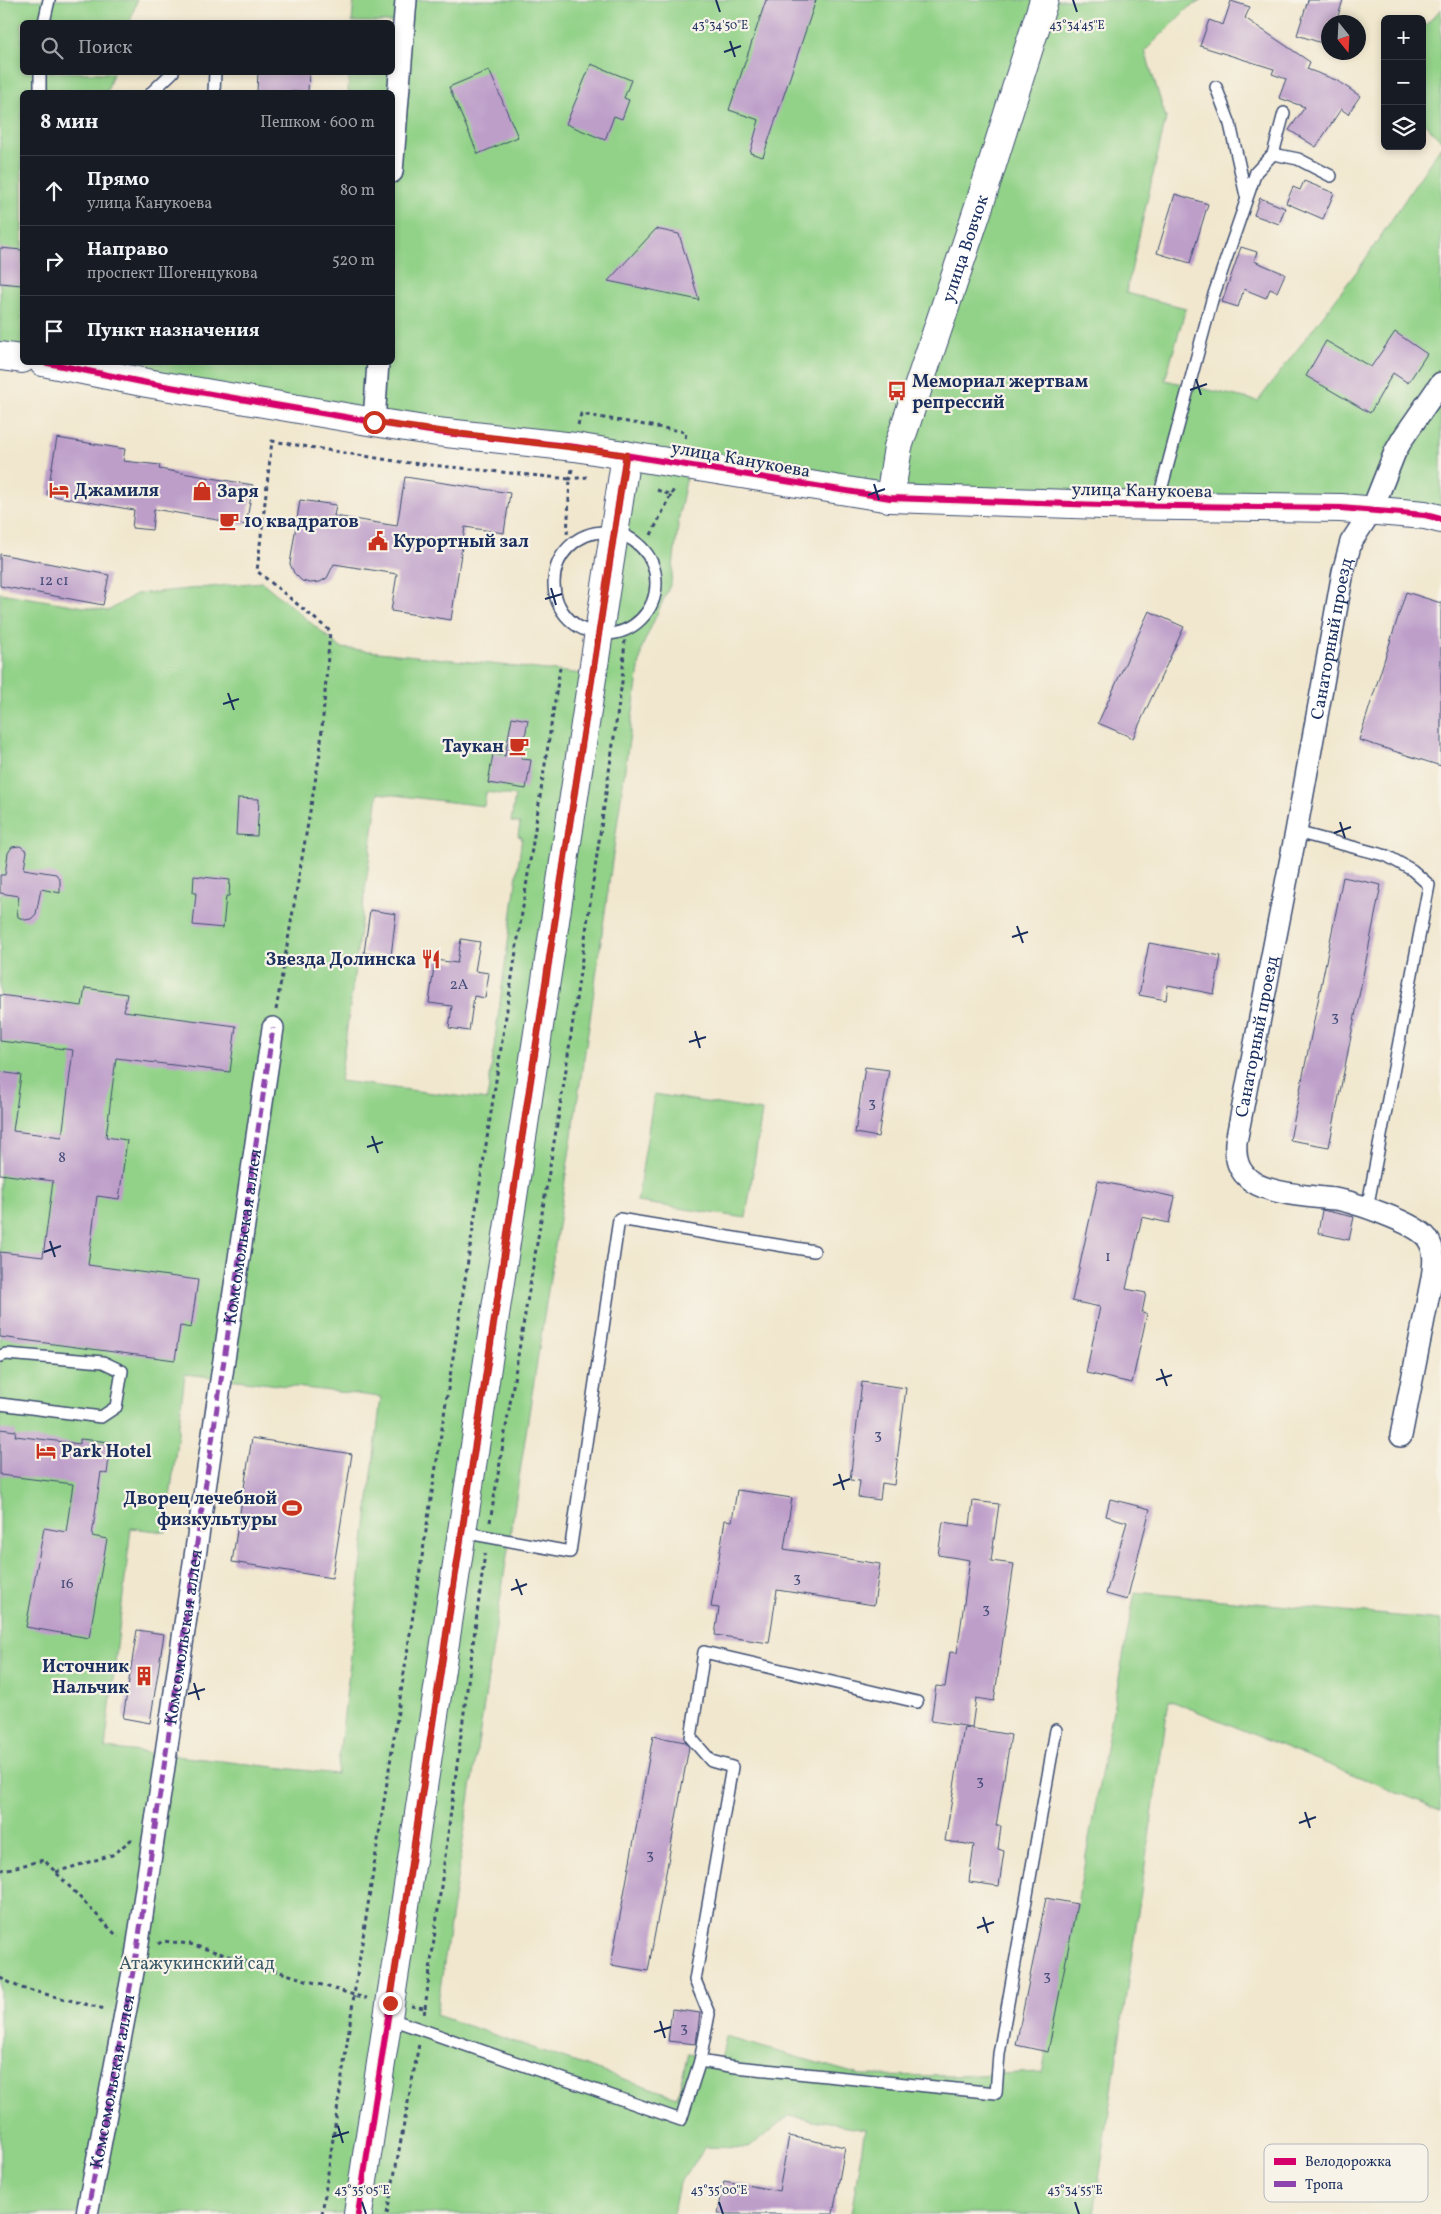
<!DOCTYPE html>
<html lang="ru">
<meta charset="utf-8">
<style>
:root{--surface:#171b24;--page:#242831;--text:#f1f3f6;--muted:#9ea1a6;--line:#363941}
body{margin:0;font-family:Vollkorn,serif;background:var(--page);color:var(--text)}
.controls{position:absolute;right:15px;top:15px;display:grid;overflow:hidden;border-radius:8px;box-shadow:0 2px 8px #0003}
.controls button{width:45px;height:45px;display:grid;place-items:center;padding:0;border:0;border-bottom:1px solid var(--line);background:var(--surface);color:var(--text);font:25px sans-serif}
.compass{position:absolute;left:1321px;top:15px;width:45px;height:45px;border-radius:50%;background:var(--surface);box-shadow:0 2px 8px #0003;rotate:162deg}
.stop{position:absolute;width:15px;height:15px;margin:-11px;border:4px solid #c8321e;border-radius:50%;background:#fff}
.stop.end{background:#c8321e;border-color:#fff;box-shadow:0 1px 5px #0008}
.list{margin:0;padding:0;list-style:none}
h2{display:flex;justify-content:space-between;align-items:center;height:65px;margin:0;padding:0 20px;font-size:21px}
h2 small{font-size:16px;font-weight:400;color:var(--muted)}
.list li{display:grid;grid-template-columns:32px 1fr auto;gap:15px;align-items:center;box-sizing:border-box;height:70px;padding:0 20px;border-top:1px solid var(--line)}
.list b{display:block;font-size:19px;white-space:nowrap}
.list p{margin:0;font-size:16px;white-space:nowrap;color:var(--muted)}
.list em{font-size:16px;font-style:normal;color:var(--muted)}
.icon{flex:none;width:28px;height:28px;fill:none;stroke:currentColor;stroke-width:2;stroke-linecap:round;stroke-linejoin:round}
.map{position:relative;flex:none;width:1441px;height:2214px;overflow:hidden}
.search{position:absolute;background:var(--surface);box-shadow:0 2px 8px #0003;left:20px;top:20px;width:375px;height:55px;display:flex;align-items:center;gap:12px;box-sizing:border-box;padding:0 18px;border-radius:8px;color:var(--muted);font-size:19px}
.panel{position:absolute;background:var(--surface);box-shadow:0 2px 8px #0003;left:20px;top:90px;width:375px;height:275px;border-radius:8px}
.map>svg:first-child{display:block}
.green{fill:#92d288;stroke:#568073;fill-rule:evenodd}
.building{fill:#bd9ec9}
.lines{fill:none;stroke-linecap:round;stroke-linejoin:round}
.lane-casing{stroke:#3b4b6f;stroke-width:14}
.street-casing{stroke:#3b4b6f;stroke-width:24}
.secondary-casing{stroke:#3b4b6f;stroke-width:30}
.path{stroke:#3b4b6f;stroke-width:3;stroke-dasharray:4 4;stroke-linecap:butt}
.lane{stroke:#fff;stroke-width:11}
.street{stroke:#fff;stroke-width:21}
.secondary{stroke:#fff;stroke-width:28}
.quiet{stroke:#8e44ad;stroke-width:5;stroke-dasharray:10 5;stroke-linecap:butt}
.cycleway-casing{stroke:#f7f3e8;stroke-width:9}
.cycleway{stroke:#d6006c;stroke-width:6}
.route{stroke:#c8321e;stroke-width:6}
.ticks{fill:none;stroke:#1b2f5e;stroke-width:2}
.labels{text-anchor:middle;stroke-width:4.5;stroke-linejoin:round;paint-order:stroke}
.number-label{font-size:15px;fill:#444b79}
.street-label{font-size:18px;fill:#1b2f5e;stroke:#f7f3e8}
.poi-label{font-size:18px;font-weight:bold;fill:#1b2f5e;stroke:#f7f3e8;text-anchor:start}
.park-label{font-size:18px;fill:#395868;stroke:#f7f3e8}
.key{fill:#f7f3e8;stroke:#b5b8bf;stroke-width:1}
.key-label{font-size:14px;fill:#1b2f5e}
.ticks-label{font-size:12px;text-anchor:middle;fill:#1b2f5e;stroke:#f7f3e8;stroke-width:4.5;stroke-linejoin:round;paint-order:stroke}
</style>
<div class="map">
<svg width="1441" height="2214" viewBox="0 0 1441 2214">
<rect width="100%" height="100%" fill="#f7f3e8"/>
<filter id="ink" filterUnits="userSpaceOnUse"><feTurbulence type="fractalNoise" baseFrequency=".02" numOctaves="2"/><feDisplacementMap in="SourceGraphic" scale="10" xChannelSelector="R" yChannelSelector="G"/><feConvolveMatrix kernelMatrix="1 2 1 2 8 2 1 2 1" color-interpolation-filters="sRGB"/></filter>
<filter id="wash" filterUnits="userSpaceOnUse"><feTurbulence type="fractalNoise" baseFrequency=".0096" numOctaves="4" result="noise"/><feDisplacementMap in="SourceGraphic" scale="20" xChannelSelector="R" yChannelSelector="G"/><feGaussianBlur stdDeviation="1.12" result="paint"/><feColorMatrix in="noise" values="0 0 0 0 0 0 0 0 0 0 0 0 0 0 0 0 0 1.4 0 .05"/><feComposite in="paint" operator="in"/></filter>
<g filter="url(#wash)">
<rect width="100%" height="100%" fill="#f1e7ce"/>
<!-- green -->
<g class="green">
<path d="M0 0H137L130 22H22V72L113 73 107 92H22V359L0 356Z"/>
<path d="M354 0H1203L1189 7 1145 51 1166 118 1126 293 1186 308 1165 380 1258 401 1360 267 1441 146V519L1103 505 689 466 680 510 671 583 642 647 590 1019 436 2015 677 2097 688 2053 721 2059 726 2037 860 2075 954 2076 1042 2072 1077 1904 1135 1592 1441 1620V1810L1169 1700 1094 2214H851L865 2129 789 2116 749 2148 705 2147 679 2183 673 2214H0V593L108 611 136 594 262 582 341 648 593 675 625 455 43 363 392 362V92H348L349 73 392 72V22H352ZM486 792 515 796 511 822 520 823 518 836 522 837 487 1100 340 1081 378 793 484 806ZM185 1374 381 1397 337 1774 105 1748 131 1528 166 1532Z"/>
<path d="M1441 9V141L1422 120V29Z"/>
<path d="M654 1094 762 1111 746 1218 637 1202Z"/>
</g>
<g id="blocks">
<!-- building -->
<g class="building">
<path d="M766 0H816L763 157 750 153 759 120 729 110Z"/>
<path d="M1308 0H1343L1336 22H1328V45L1297 35Z"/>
<path d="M1231 1 1250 7 1245 18 1310 62 1307 69 1336 80 1360 96 1348 114 1341 109 1316 147 1289 130 1305 107 1279 98 1286 79 1272 74 1274 69 1200 46 1209 20 1223 25Z"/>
<path d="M591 64 631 80 624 98 629 100 622 119 614 116 605 140 566 124Z"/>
<path d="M489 70 518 137 478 154 449 87Z"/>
<path d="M258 72H309L308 92H257Z"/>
<path d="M1304 181 1334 193 1323 219 1286 203 1293 187 1300 190Z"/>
<path d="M1175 194 1208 204 1190 263 1157 253Z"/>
<path d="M1260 198 1285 208 1279 224 1254 215Z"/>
<path d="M656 229 679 234 699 300 608 281Z"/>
<path d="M1241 247 1257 252 1254 261 1285 274 1277 292 1270 289 1266 298 1244 289 1238 307 1222 302Z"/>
<path d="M0 248 22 250V285L0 283Z"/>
<path d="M1395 332 1427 354 1408 383 1393 373 1370 413 1306 376 1326 341 1371 367Z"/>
<path d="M57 438 125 449 123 461 160 465 159 469 253 485 246 525 154 509 152 530 132 528 134 510 47 495Z"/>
<path d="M405 477 510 493 504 533 465 527 451 620 391 611 397 574 334 564 327 578 320 582 310 583 302 581 294 573 290 564 300 500 336 505 334 516 397 526Z"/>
<path d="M0 554 109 575 103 605 0 586Z"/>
<path d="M1406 592 1441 603V766L1359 740Z"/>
<path d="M1149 611 1184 627 1133 738 1098 723Z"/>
<path d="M512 717 528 720 521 759 531 760 526 789 488 783 493 754 505 756Z"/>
<path d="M238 798 259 799 257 836 236 835Z"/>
<path d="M20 846 27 851 24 869 56 874 60 880V893L41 889 36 914 31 919 25 920 18 917 17 910 19 896 0 893V875H5L8 853 12 847Z"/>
<path d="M194 876 230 880 229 896H226L223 928 193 925 196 893H193Z"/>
<path d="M1343 877 1381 885 1329 1147 1290 1140Z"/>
<path d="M370 910 396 914 391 956 364 953Z"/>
<path d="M461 939 480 942 475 971 489 973 485 998 474 996 469 1031 449 1028 452 1006 429 1003 435 960 457 963Z"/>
<path d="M1149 943 1221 956 1214 994 1168 985 1166 1000 1139 995Z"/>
<path d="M85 988 127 994 124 1011 236 1026 230 1072 116 1058 106 1137 127 1140 119 1199 97 1196 88 1265 198 1280 191 1328 180 1326 175 1360 0 1337V1252L43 1257 53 1181 0 1174V1072L21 1075 13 1131 62 1137 73 1050 0 1041V995L82 1006Z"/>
<path d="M865 1067 889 1070 878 1137 855 1133Z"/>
<path d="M1098 1181 1175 1197 1169 1223 1142 1217 1126 1289 1146 1293 1142 1313 1147 1314 1132 1383 1086 1373 1100 1307 1072 1301Z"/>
<path d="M1322 1210 1354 1217 1349 1240 1318 1233Z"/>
<path d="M862 1382 906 1388 894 1485 882 1483 880 1500 858 1497 860 1481 850 1480Z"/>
<path d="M0 1429 16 1431 15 1436 80 1444V1439L111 1442 107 1474 101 1472 92 1536 107 1539 89 1638 26 1627 44 1528 66 1532 73 1484 0 1475Z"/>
<path d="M252 1438 352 1454 332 1578 232 1562Z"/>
<path d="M737 1490 792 1498 784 1549 880 1564 874 1605 777 1590 769 1643 715 1635 719 1608 711 1607 725 1520 732 1521Z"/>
<path d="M1110 1499 1150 1509 1127 1600 1106 1594 1127 1522 1106 1516Z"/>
<path d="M973 1501 999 1504 991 1561 1014 1564 994 1701 976 1698 972 1727 931 1721 936 1686 945 1687 950 1652 957 1653 970 1560 938 1555 943 1522 970 1526Z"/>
<path d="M137 1630 164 1634 150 1723 123 1718Z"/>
<path d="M964 1727 1011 1735 996 1826H1001L998 1849 1004 1851 999 1886 969 1882 974 1845 945 1841Z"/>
<path d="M653 1736 685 1742 689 1747 648 1971 611 1965Z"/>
<path d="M1046 1898 1077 1904 1048 2052 1016 2045Z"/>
<path d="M672 2009 700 2013 696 2044 668 2041Z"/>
<path d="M789 2136 845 2147 833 2214H718L724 2181 779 2191Z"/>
</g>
</g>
</g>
<g filter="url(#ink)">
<use href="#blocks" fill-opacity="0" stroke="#3b4b6f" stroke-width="1"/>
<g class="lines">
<defs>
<g id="lane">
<path d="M44 22 49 0"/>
<path d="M40 72V92"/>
<path d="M1216 87 1230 124 1246 196"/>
<path d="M152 92 173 72"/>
<path d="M214 92 215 72"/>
<path d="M1273 154 1298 159 1331 176"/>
<path d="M1157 505 1212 300 1256 172 1273 154 1284 113"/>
<circle cx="605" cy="583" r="51"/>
<path d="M1296 832 1387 856 1412 870 1429 885 1367 1209"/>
<path d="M0 1356 6 1354 103 1362 122 1371 116 1407 101 1417 0 1404"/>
<path d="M462 1532 570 1552 619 1219 814 1251"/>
<path d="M388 2018 681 2120 700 2061 709 2014 695 1980 732 1767 711 1761 691 1738 704 1652 917 1702"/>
<path d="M700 2061 736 2067 996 2093 999 2054 1056 1730"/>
</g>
<g id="street">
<path d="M392 172 406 0"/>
<path d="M374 422 378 362"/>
<path id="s1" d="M1401 1436 1432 1278C1434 1264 1436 1250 1427 1238 1416 1223 1354 1202 1335 1199 1314 1197 1270 1194 1253 1182 1238 1172 1235 1159 1236 1142L1296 832 1343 572 1351 542 1372 510 1395 452 1403 438 1441 383"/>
<path id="s2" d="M87 2214 136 1956 273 1028"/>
</g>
<g id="secondary">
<path d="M0 356 22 359"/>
<path d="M43 362 147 383 374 422 437 432 575 447 890 498 1103 505 1341 508 1425 515 1441 519"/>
<path id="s3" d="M890 498 898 447 979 206 1044 0"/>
<path d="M358 2214 626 455"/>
</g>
</defs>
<!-- lane casing -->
<use href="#lane" class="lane-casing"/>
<!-- street casing -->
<use href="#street" class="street-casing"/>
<!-- secondary casing -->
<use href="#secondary" class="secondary-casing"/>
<!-- path -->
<g class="path">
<path d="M578 425 581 414 686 432 685 440"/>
<path d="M572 469 570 479 587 477"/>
<path d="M657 490 671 495 675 487"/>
<path d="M651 535 671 495"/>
<path d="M276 1010 320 753 330 631 257 571 272 441 401 462 570 479 567 536"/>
<path d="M490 1522 564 1083 622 682 625 638"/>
<path d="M0 1869 4 1870 44 1860 118 1937"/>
<path d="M56 1872 112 1855 132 1839"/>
<path d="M158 1944 163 1941 190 1944 354 1995 560 668"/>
<path d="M0 1978 21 1988 105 2009"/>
<path d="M411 2006 425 2008 424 2016"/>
<path d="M425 2008 485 1553"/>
<path d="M322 2214 354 1995 367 1998"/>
<path d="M387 2214 419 2044"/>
</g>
<!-- lane -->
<use href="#lane" class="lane"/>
<!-- street -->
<use href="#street" class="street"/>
<!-- secondary -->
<use href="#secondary" class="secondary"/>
<!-- quiet -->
<path class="quiet" d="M87 2214 136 1956 273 1028"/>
<defs>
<g id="cycleway">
<path d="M43 362 147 383 374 422 437 432 575 447 890 498 1103 505 1341 508 1425 515 1441 519"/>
<path d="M358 2214 626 455"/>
</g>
</defs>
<!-- cycleway casing -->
<use href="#cycleway" class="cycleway-casing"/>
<!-- cycleway -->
<use href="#cycleway" class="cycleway"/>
</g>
</g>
<g class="lines" filter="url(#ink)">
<!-- route -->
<path class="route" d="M374 422C458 435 542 442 626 455L390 2003"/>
</g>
<!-- ticks -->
<path class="ticks" d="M716 0 720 12M1073 0 1077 12M730 41 735 57M724 52 741 46M1196 379 1201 395M1190 390 1207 384M874 484 879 500M868 495 885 489M551 588 556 605M545 599 562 594M228 693 234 710M223 704 239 699M1340 822 1345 838M1334 833 1351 827M1017 926 1023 943M1012 937 1028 932M695 1031 700 1048M689 1042 706 1037M372 1136 378 1153M367 1147 383 1142M50 1241 55 1257M44 1252 61 1246M1161 1369 1167 1386M1156 1380 1172 1375M839 1474 844 1490M833 1485 850 1479M516 1579 522 1595M511 1590 527 1584M194 1683 199 1700M188 1694 205 1689M1305 1812 1310 1828M1299 1823 1316 1817M983 1917 988 1933M977 1928 994 1922M660 2021 665 2038M654 2032 671 2027M338 2126 343 2143M332 2137 349 2132M362 2202 366 2214M719 2202 723 2214M1075 2202 1079 2214"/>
<!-- icons -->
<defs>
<symbol id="bus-bare" viewBox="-9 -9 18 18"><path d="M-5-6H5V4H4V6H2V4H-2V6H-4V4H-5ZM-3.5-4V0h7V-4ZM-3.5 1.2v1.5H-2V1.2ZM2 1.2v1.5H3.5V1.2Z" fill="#c8321e" stroke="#f7f3e8" stroke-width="2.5" paint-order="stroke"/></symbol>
<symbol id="hotel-bare" viewBox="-9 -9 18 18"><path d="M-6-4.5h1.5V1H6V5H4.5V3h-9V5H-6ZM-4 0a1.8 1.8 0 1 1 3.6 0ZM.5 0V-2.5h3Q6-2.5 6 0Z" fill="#c8321e" stroke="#f7f3e8" stroke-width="2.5" paint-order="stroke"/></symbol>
<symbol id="shop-bare" viewBox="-9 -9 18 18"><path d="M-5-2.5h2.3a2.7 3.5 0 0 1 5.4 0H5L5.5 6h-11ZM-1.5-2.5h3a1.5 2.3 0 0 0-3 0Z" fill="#c8321e" stroke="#f7f3e8" stroke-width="2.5" paint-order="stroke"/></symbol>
<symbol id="cafe-bare" viewBox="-9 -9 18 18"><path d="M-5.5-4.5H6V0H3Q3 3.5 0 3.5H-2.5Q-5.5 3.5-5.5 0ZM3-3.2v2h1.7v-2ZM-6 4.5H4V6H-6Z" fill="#c8321e" stroke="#f7f3e8" stroke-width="2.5" paint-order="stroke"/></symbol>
<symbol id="civic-bare" viewBox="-9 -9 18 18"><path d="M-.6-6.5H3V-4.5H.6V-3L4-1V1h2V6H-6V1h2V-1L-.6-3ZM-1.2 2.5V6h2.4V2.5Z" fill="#c8321e" stroke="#f7f3e8" stroke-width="2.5" paint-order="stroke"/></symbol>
<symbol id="restaurant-bare" viewBox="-9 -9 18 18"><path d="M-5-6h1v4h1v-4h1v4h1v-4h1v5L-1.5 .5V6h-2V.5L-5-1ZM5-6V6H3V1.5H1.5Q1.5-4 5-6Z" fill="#c8321e" stroke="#f7f3e8" stroke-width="2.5" paint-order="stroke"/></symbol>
<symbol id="stadium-bare" viewBox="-9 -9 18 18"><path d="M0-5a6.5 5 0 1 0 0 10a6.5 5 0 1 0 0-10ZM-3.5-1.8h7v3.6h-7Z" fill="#c8321e" stroke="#f7f3e8" stroke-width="2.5" paint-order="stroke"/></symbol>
<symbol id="building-bare" viewBox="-9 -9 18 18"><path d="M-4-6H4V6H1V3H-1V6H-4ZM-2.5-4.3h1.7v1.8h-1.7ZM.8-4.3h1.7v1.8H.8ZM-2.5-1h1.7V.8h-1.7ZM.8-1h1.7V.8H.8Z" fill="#c8321e" stroke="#f7f3e8" stroke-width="2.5" paint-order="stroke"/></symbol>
</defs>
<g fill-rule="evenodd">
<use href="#bus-bare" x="883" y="377" width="28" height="28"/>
<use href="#hotel-bare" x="45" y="476" width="28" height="28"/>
<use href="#shop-bare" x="188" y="477" width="28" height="28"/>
<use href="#cafe-bare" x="215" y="507" width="28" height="28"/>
<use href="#civic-bare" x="364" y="527" width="28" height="28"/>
<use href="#cafe-bare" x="505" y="732" width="28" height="28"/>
<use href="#restaurant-bare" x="417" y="945" width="28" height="28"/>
<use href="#hotel-bare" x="32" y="1437" width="28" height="28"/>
<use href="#stadium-bare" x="278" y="1494" width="28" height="28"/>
<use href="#building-bare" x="130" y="1662" width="28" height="28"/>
</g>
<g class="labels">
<!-- number labels -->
<g class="number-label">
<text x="54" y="585">12 с1</text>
<text x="459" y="989">2А</text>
<text x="1335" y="1021">3</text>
<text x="872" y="1107">3</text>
<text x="62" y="1162">8</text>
<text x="1108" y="1261">1</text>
<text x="878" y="1439">3</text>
<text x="797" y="1582">3</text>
<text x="67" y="1588">16</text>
<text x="986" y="1613">3</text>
<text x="980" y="1785">3</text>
<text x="650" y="1859">3</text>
<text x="1047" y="1980">3</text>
<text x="684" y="2032">3</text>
</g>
<!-- street labels -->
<g class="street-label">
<text dy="6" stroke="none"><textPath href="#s3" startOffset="261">улица Вовчок</textPath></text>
<text transform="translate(741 459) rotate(10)" y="6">улица Канукоева</text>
<text transform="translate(1142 490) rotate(1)" y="6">улица Канукоева</text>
<text dy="6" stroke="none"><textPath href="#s1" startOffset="946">Санаторный проезд</textPath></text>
<text dy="6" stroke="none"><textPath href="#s1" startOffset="541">Санаторный проезд</textPath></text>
<text dy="6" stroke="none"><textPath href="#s2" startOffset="990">Комсомольская аллея</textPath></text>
<text dy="6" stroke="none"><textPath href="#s2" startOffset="585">Комсомольская аллея</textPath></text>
<text dy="6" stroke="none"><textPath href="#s2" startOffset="135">Комсомольская аллея</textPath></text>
</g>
<!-- poi labels -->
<g class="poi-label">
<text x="912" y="387">Мемориал жертвам<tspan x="912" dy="21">репрессий</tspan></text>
<text x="74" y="496">Джамиля</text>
<text x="217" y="497">Заря</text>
<text x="244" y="527">10 квадратов</text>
<text x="393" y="547">Курортный зал</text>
<text x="504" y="752" text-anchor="end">Таукан</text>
<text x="416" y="965" text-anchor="end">Звезда Долинска</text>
<text x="61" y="1457">Park Hotel</text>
<text x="277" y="1504" text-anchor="end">Дворец лечебной<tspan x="277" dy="21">физкультуры</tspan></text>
<text x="129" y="1672" text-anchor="end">Источник<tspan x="129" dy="21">Нальчик</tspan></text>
</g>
<!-- park labels -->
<g class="park-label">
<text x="197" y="1969">Атажукинский сад</text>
</g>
</g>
<!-- legend -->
<rect x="1264" y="2144" width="164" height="58" rx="8" class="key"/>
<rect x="1274" y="2158" width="22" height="7" fill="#d6006c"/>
<rect x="1274" y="2181" width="22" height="6" fill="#8e44ad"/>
<g class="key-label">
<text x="1305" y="2166">Велодорожка</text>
<text x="1305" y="2189">Тропа</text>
</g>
<g class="ticks-label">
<text x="720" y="29">43°34'50"E</text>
<text x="1077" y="29">43°34'45"E</text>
<text x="362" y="2194">43°35'05"E</text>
<text x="719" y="2194">43°35'00"E</text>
<text x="1075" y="2194">43°34'55"E</text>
</g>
</svg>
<div class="controls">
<button>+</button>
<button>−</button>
<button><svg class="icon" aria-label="layers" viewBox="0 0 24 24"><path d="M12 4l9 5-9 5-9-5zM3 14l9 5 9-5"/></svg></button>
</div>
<svg class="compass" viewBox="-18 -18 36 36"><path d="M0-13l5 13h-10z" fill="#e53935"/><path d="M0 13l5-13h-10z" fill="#9ea1a6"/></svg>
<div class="stop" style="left:374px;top:422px"></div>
<div class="stop end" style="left:390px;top:2003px"></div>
<div class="search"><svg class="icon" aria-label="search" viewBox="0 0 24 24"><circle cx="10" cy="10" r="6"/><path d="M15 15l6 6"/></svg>Поиск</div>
<section class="panel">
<h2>8 мин<small>Пешком · 600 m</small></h2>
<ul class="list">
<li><svg class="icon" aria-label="ahead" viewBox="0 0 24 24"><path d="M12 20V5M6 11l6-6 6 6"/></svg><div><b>Прямо</b><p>улица Канукоева</p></div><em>80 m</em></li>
<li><svg class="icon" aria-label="right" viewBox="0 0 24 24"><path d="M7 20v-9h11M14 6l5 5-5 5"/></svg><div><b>Направо</b><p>проспект Шогенцукова</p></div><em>520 m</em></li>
<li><svg class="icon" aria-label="arrive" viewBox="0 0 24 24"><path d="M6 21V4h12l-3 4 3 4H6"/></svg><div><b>Пункт назначения</b></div></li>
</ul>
</section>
</div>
